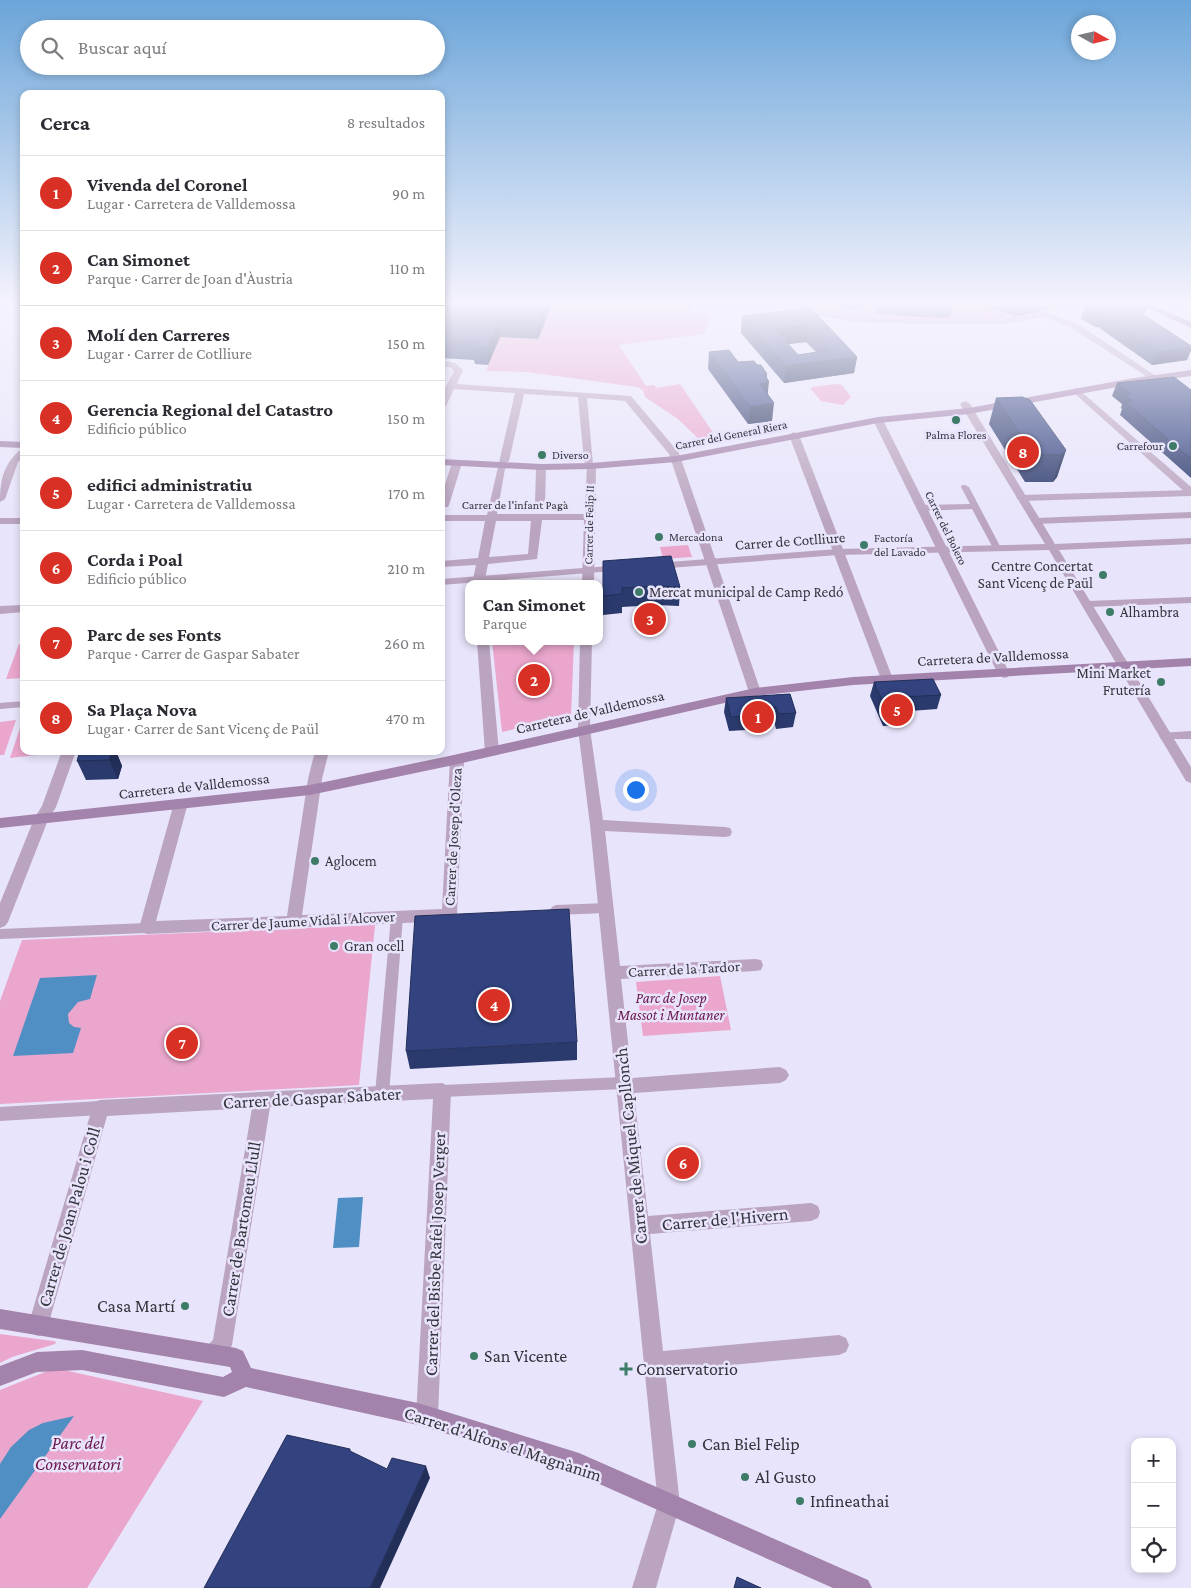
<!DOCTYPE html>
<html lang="es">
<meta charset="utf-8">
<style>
:root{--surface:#fff;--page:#f2f2f3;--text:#2b2b33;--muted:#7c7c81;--line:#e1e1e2;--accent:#d93025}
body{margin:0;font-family:"Crimson Pro",serif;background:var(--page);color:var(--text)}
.controls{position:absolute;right:15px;bottom:15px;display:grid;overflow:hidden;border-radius:10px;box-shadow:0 2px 8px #0003}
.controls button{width:45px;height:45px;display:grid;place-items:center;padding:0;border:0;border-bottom:1px solid var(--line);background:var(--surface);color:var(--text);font:25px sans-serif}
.compass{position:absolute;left:1071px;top:15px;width:45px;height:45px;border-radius:50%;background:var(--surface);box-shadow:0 2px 8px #0003;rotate:98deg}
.you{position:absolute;left:635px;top:789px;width:18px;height:18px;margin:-12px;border:4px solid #fff;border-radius:50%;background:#1a73e8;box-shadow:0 0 0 8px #1a73e833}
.badge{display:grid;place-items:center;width:32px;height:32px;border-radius:50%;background:var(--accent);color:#fff;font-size:16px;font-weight:700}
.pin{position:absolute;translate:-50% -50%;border:2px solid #fff;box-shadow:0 1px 5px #0006}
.popup{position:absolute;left:465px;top:580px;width:138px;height:65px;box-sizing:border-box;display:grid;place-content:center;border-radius:10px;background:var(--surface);filter:drop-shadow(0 1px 4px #0005);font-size:16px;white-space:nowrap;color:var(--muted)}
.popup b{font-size:19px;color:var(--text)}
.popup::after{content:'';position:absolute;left:50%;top:100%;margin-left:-10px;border:10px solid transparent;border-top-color:var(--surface)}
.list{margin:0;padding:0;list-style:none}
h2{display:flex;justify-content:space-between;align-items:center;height:65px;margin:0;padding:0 20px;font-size:21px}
h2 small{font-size:16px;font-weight:400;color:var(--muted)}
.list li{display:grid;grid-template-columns:32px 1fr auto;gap:15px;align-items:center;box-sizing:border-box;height:75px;padding:0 20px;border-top:1px solid var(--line)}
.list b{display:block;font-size:19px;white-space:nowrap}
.list p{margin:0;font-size:16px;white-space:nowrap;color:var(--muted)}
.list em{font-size:16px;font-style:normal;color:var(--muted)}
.icon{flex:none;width:28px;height:28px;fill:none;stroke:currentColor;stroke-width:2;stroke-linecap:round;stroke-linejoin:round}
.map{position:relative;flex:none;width:1191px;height:1588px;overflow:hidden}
.search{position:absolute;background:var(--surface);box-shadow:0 2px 8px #0003;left:20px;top:20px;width:425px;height:55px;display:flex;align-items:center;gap:12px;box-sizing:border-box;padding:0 18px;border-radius:28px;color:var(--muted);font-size:19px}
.panel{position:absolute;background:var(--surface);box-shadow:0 2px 8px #0003;left:20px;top:90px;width:425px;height:665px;border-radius:10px}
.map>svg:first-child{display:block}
.green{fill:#eaa6cc}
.water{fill:#4f8fc3}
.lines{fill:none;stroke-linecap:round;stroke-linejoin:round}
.pedestrian{fill:#baa4bf;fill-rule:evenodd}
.minor{fill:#baa4bf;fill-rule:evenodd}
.tertiary{fill:#baa4bf;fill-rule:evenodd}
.secondary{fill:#a383ab;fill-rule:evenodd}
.motorway{fill:#84558f;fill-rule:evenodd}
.wall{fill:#2b3a6d;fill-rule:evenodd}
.shaded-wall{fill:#232f59}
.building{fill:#32437f;stroke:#232f59;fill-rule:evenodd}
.poi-dot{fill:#3f7c68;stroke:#e8e4fb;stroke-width:2}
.labels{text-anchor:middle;stroke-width:5;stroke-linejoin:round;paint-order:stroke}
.far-street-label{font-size:12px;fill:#36343d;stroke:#e8e4fb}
.far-poi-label{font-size:12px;fill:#36343d;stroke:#e8e4fb;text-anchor:start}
.street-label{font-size:15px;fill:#36343d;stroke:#e8e4fb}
.poi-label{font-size:15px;fill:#36343d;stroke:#e8e4fb;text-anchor:start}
.park-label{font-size:15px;font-style:italic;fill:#6a154e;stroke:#e8e4fb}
.near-street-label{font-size:18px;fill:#36343d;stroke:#e8e4fb}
.near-poi-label{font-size:18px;fill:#36343d;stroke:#e8e4fb;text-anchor:start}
.near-park-label{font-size:18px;font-style:italic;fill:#6a154e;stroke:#e8e4fb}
</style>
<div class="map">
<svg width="1191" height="1588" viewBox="0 0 1191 1588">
<rect width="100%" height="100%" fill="#e8e4fb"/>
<!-- green -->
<g class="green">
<path d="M553 302H696L690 312 712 315 704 334 619 345 646 386 654 385 656 388 680 384 718 440 703 443 678 419 645 397 643 390 637 387 527 372 486 371 500 337 538 339Z"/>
<path d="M763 302H1076L1043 313 1016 319 1008 317 995 320 952 322 862 318Z"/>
<path d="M836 384 842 385 851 397 843 405 821 401 811 389 812 387Z"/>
<path d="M688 545 692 557 663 559 660 547Z"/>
<path d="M492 641H574L571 716 502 732Z"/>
<path d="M19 644H24V678L6 679Z"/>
<path d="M24 716V751H47L46 754 10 758Z"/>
<path d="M16 720 4 755H0V722Z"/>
<path d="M375 925 359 1085 0 1104V1001L22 940Z"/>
<path d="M720 976 731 1030 643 1036 636 982Z"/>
<path d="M0 1334 53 1341 56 1342 55 1344 12 1357 0 1363Z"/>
<path d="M55 1368 203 1401 87 1588H0V1390Z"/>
</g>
<!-- water -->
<g class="water">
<path d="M97 975 90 999 78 1002 68 1014 69 1023 74 1027 81 1028 73 1053 13 1056 40 978Z"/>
<path d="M363 1197 359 1247 333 1248 338 1198Z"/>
<path d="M74 1416 0 1519V1464L11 1447 29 1430 43 1423Z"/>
</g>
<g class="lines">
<!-- pedestrian -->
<g class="pedestrian">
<path d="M962 485H965L969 487 1001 548 1000 550H994L993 548 972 509 920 511 916 508 920 505 970 504 961 487Z"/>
<path d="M1191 512V518L1035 524 1031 521 1035 518Z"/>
<path d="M24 701V707L0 709V703Z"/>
<path d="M606 903 610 905 612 908 610 911 606 913 556 915 552 913 550 910 552 907 556 905Z"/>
<path d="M397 912 401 914 403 917 389 1094 387 1099 382 1100 377 1099 375 1094 391 917 393 914Z"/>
<path d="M147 923 151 924 153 928 151 932 147 933 0 939V929Z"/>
<path d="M624 1077 629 1079 631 1083 629 1087 624 1089 442 1097 437 1095 435 1091 437 1087 442 1085Z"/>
<path d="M100 1101 105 1103 107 1108 105 1113 100 1115 0 1121V1107Z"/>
</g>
<!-- minor -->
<g class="minor">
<path d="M749 302H765L851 317 883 319 1001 320 1046 312 1078 324 1159 378 1158 380H1152L1072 328 1045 317 1001 324 883 323 851 321 753 304Z"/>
<path d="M441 361 455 363 463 370 457 384 631 396 679 453 761 692 759 695 755 696 749 692 669 454 625 401 587 398 593 464 596 466 594 584H582L584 520H542L537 559 488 564 484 584H472L476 565 441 567V561L478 558 485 521H441V515H487L515 393 454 389 446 406 441 409V396L454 371 450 367H441ZM524 394 578 397 584 462 587 464 585 514H497L506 463 509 461ZM496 521H531L528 554 489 557Z"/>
<path d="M878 417 883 420 1010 674 1008 677 1004 678 998 674 873 420Z"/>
<path d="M794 432 799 435 893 679 891 682H883L881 679 789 435Z"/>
<path d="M19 451H24V457L18 462 5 499 0 502C0 482 3 465 19 451Z"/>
<path d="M457 460 462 463 449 505 448 507H441V497L452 463Z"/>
<path d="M541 464 546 467 545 505 540 508 535 505 536 467Z"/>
<path d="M1191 490V496L1021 501 1016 498 1021 495Z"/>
<rect x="0" y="518" width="24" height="6"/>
<path d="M1191 597V603L1088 607 1082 604 1088 601Z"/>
<path d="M477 641H489L499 752 497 755H487L485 752Z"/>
<path d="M580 641H592L590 729 603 820 725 827 730 828 732 832 730 836 725 837 605 831 620 966 755 959 761 960 763 965 761 970 755 971 621 979 632 1078 780 1067 786 1070 789 1075 786 1080 780 1083 634 1093 648 1216 811 1203 818 1206 820 1212 818 1218 811 1221 650 1234 663 1351 839 1335 846 1338 849 1345 846 1352 839 1355 665 1371 680 1504 656 1588H632L658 1504 590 825 578 729Z"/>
<path d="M1191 731V739H1161L1159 736 1161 733Z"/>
<path d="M315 751H329L322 779 302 915 442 909 450 760 452 757H462L464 760 457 915 454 919 449 921 147 934 142 932 139 928 174 803 176 799H186L188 803 156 921 287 916 308 779Z"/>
<path d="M442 1083 448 1086 451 1091 438 1417 434 1424 427 1428 420 1424 416 1417 433 1099 270 1107 232 1345C228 1354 222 1360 213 1364L206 1361 203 1354 206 1347 213 1340 252 1108 107 1116 48 1326 45 1333 38 1336 31 1333 28 1326 94 1102 100 1100Z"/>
</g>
<!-- tertiary -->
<g class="tertiary">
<path d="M1077 388 1191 487V495L1187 494 1074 393V389Z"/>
<path d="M965 401 970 404 1055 544 1191 538V544L1059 550 1191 767V783L1186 781 1049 550 838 555 656 569 650 566 656 563 838 549 1045 544 960 404Z"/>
<path d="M622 565 628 568 626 570 441 585V579Z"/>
<path d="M24 605V612L0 614V606Z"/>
<path d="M62 751H76L56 807 48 820 8 922 5 926 0 928V903L34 819 42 806Z"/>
</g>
<!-- secondary -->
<g class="secondary">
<path d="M1191 370V376L1134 384 969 414 878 423 676 462 591 469 541 470 441 465V459L541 464 591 463 676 456 878 417 969 408 1134 378Z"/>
<path d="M0 441 24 442V448L0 447Z"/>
<path d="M1191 658V666L853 685 755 696 449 766 310 795 0 828V818L310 785 449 756 755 688 853 677Z"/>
<path d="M0 1309 236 1348 243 1351 251 1368 418 1403 579 1453 868 1580 872 1588H833L577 1474 418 1425 246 1387 224 1397 82 1370 37 1372 0 1386V1366L37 1352 82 1350 223 1377 232 1372 230 1367 0 1329Z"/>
</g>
<!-- motorway -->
<path class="motorway" d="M1135 302H1146L1191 322V328Z"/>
</g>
<!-- wall -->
<g class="wall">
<path d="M441 302H553L538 339 500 337 488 365 475 364 474 360 441 358Z"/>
<path d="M834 302H876L858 309 842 308 834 303Z"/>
<path d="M876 302H953V306L950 318 916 317 876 313Z"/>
<path d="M983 302H1062L1037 312 1015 316 988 306Z"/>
<path d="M1101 302H1138L1147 307 1144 315 1191 346V350L1187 360 1152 365 1098 327H1095L1081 319 1085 307 1101 303Z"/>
<path d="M811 308 857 357 854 373 784 383 741 333 742 316ZM806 342 816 352 798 355 788 344Z"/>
<path d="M709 352 738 362 767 378 768 394 772 421 748 424 708 369Z"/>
<path d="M1117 383 1191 390V478L1120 415 1122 409 1121 408 1122 404 1112 396Z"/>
<path d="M996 398 1066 450 1057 477 1053 482H1025L989 424Z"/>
<path d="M603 561 680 587 679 606 656 605 622 607V613L603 615Z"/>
<path d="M874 682 941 695 937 709 910 711 906 725 883 726 870 696Z"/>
<path d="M790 694 796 713 793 727 776 729 774 721 747 723 746 730 729 731 724 712 726 698Z"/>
<path d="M80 751H116L122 766 118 779 86 780 77 761Z"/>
<path d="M577 1042V1060L410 1069 406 1051Z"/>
</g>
<!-- shaded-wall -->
<g class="shaded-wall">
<path d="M546 302H553L538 339V323Z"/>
<path d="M859 302H876L858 309Z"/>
<path d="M1044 302H1062L1037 312 1015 316 1017 308Z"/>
<path d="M1147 307 1142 319 1135 309Z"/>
<path d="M1102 314 1098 327H1095L1099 315Z"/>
<path d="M499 320 500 337 488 365 487 348Z"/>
<path d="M809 325 806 342 773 346 775 329Z"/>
<path d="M1191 347V350L1187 360 1152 365 1157 352Z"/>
<path d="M857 357 854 373 784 383 786 366Z"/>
<path d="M767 374 766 383 769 382 767 399 760 384 765 375Z"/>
<path d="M774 403 772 421 748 424 750 407Z"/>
<path d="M1066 450 1057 477 1053 482 1061 455Z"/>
<path d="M101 751H116L122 766 118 779 109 760Z"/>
<path d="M426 1466 430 1478 380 1588H370Z"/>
</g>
<!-- building -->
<g class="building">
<path d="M441 302H546L538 323 499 320 487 348 473 347 475 343 441 341Z"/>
<path d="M879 302H953V306H919Z"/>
<path d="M1000 302H1044L1040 304 1017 308Z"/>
<path d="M1105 302H1138L1147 307 1135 309 1191 346V347L1157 352 1102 314 1099 315 1085 307Z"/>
<path d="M811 308 857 357 786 366 742 316ZM809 325 831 350 798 355 775 329Z"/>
<path d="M729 350 738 362 754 361 757 365H761L767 374 765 375 769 382 760 384 774 403 750 407 709 352Z"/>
<path d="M1174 377 1191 390V459L1125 402 1132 401 1125 395 1130 394 1117 383Z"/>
<path d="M1022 397 1030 400 1066 450 1061 455H1034L996 398Z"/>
<path d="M671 556 680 587 657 586 622 588V594L603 596V561Z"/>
<path d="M933 679 941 695 904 697 910 710 887 712 874 682Z"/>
<path d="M790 694 796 713 778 714 776 707 746 708 748 716 731 717 726 698Z"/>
<path d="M80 751H112L109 760 77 761Z"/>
<path d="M569 909 577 1042 406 1051 415 916Z"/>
<path d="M287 1435 350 1449V1451L387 1469 392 1458 426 1466 370 1588H204Z"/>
<path d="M737 1577 761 1588H734Z"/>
</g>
<!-- sky -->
<linearGradient id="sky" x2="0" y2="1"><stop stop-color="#6ba5d9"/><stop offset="0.58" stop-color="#f5f3fd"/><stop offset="1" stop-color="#f5f3fd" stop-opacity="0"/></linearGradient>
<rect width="1191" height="524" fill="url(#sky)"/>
<!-- markers -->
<g class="poi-dot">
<circle cx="956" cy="420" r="5"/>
<circle cx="1173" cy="446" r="5"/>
<circle cx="542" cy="455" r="5"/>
<circle cx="659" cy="537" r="5"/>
<circle cx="864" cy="545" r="5"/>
<circle cx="1103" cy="575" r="5"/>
<circle cx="639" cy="592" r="5"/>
<circle cx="1110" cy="612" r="5"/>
<circle cx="1161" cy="682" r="5"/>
<circle cx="315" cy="861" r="5"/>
<circle cx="334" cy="946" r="5"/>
<circle cx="185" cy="1306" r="5"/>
<circle cx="474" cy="1356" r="5"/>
<path d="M623.5 1361.5h5v5h5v5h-5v5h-5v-5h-5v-5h5z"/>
<circle cx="692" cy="1444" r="5"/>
<circle cx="745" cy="1477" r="5"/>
<circle cx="800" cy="1501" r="5"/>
</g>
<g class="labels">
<!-- far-street labels -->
<g class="far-street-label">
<text transform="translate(731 435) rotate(-11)" y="4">Carrer del General Riera</text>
<text x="515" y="509">Carrer de l'infant Pagà</text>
<text transform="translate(589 525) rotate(-89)" y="4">Carrer de Felip II</text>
<text transform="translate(946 528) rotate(64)" y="4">Carrer del Bolero</text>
</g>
<!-- far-poi labels -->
<g class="far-poi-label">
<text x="956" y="439" text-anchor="middle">Palma Flores</text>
<text x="1163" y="450" text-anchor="end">Carrefour</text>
<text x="552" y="459">Diverso</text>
<text x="669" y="541">Mercadona</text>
<text x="874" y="542">Factoría<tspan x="874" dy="14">del Lavado</tspan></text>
</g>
<!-- street labels -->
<g class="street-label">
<text transform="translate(790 541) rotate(-4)" y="5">Carrer de Cotlliure</text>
<text transform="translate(993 657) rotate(-3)" y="5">Carretera de Valldemossa</text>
<text transform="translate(590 712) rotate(-13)" y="5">Carretera de Valldemossa</text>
<text transform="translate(194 786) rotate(-6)" y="5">Carretera de Valldemossa</text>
<text transform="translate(453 837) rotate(-87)" y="5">Carrer de Josep d'Oleza</text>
<text transform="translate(303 921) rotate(-3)" y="5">Carrer de Jaume Vidal i Alcover</text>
<text transform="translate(684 969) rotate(-3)" y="5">Carrer de la Tardor</text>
</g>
<!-- poi labels -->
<g class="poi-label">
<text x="1093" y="571" text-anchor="end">Centre Concertat<tspan x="1093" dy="17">Sant Vicenç de Paül</tspan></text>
<text x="649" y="597">Mercat municipal de Camp Redó</text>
<text x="1120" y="617">Alhambra</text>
<text x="1151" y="678" text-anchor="end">Mini Market<tspan x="1151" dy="17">Frutería</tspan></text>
<text x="325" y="866">Aglocem</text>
<text x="344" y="951">Gran ocell</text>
</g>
<!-- park labels -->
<g class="park-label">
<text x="671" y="1003">Parc de Josep<tspan x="671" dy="17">Massot i Muntaner</tspan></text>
</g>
<!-- near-street labels -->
<g class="near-street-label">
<text transform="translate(312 1098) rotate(-3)" y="6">Carrer de Gaspar Sabater</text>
<text transform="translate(631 1146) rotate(-96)" y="6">Carrer de Miquel Capllonch</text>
<text transform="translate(69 1217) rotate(-74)" y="6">Carrer de Joan Palou i Coll</text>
<text transform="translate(725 1219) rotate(-5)" y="6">Carrer de l'Hivern</text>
<text transform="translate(241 1229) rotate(-81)" y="6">Carrer de Bartomeu Llull</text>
<text transform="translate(435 1254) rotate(-88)" y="6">Carrer del Bisbe Rafel Josep Verger</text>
<text transform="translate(503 1444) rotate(18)" y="6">Carrer d'Alfons el Magnànim</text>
</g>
<!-- near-poi labels -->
<g class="near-poi-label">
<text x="175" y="1312" text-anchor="end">Casa Martí</text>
<text x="484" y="1362">San Vicente</text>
<text x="636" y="1375">Conservatorio</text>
<text x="702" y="1450">Can Biel Felip</text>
<text x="755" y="1483">Al Gusto</text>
<text x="810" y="1507">Infineathai</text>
</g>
<!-- near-park labels -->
<g class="near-park-label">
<text x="78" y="1449">Parc del<tspan x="78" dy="21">Conservatori</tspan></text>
</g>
</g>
</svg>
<div class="controls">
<button>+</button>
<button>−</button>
<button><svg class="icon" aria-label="locate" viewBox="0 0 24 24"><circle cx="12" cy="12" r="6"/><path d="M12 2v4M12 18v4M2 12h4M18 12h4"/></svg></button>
</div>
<svg class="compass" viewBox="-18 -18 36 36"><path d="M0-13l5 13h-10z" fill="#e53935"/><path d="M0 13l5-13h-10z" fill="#7c7c81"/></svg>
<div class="you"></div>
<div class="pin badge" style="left:758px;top:717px">1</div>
<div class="pin badge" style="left:534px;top:680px">2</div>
<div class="popup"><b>Can Simonet</b>Parque</div>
<div class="pin badge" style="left:650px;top:619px">3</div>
<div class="pin badge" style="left:494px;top:1005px">4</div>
<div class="pin badge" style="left:897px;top:710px">5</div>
<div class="pin badge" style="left:683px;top:1163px">6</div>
<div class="pin badge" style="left:182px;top:1043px">7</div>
<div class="pin badge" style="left:1023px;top:452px">8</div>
<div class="search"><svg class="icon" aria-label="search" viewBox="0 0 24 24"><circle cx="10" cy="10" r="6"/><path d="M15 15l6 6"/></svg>Buscar aquí</div>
<section class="panel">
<h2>Cerca<small>8 resultados</small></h2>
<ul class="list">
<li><span class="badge">1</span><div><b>Vivenda del Coronel</b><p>Lugar · Carretera de Valldemossa</p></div><em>90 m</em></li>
<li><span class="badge">2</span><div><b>Can Simonet</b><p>Parque · Carrer de Joan d'Àustria</p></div><em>110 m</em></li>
<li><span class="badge">3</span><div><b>Molí den Carreres</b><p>Lugar · Carrer de Cotlliure</p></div><em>150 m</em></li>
<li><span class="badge">4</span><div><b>Gerencia Regional del Catastro</b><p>Edificio público</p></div><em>150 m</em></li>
<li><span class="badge">5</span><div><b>edifici administratiu</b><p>Lugar · Carretera de Valldemossa</p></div><em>170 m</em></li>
<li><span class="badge">6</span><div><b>Corda i Poal</b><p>Edificio público</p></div><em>210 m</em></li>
<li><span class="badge">7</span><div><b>Parc de ses Fonts</b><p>Parque · Carrer de Gaspar Sabater</p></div><em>260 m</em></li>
<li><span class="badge">8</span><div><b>Sa Plaça Nova</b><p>Lugar · Carrer de Sant Vicenç de Paül</p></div><em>470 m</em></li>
</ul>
</section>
</div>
